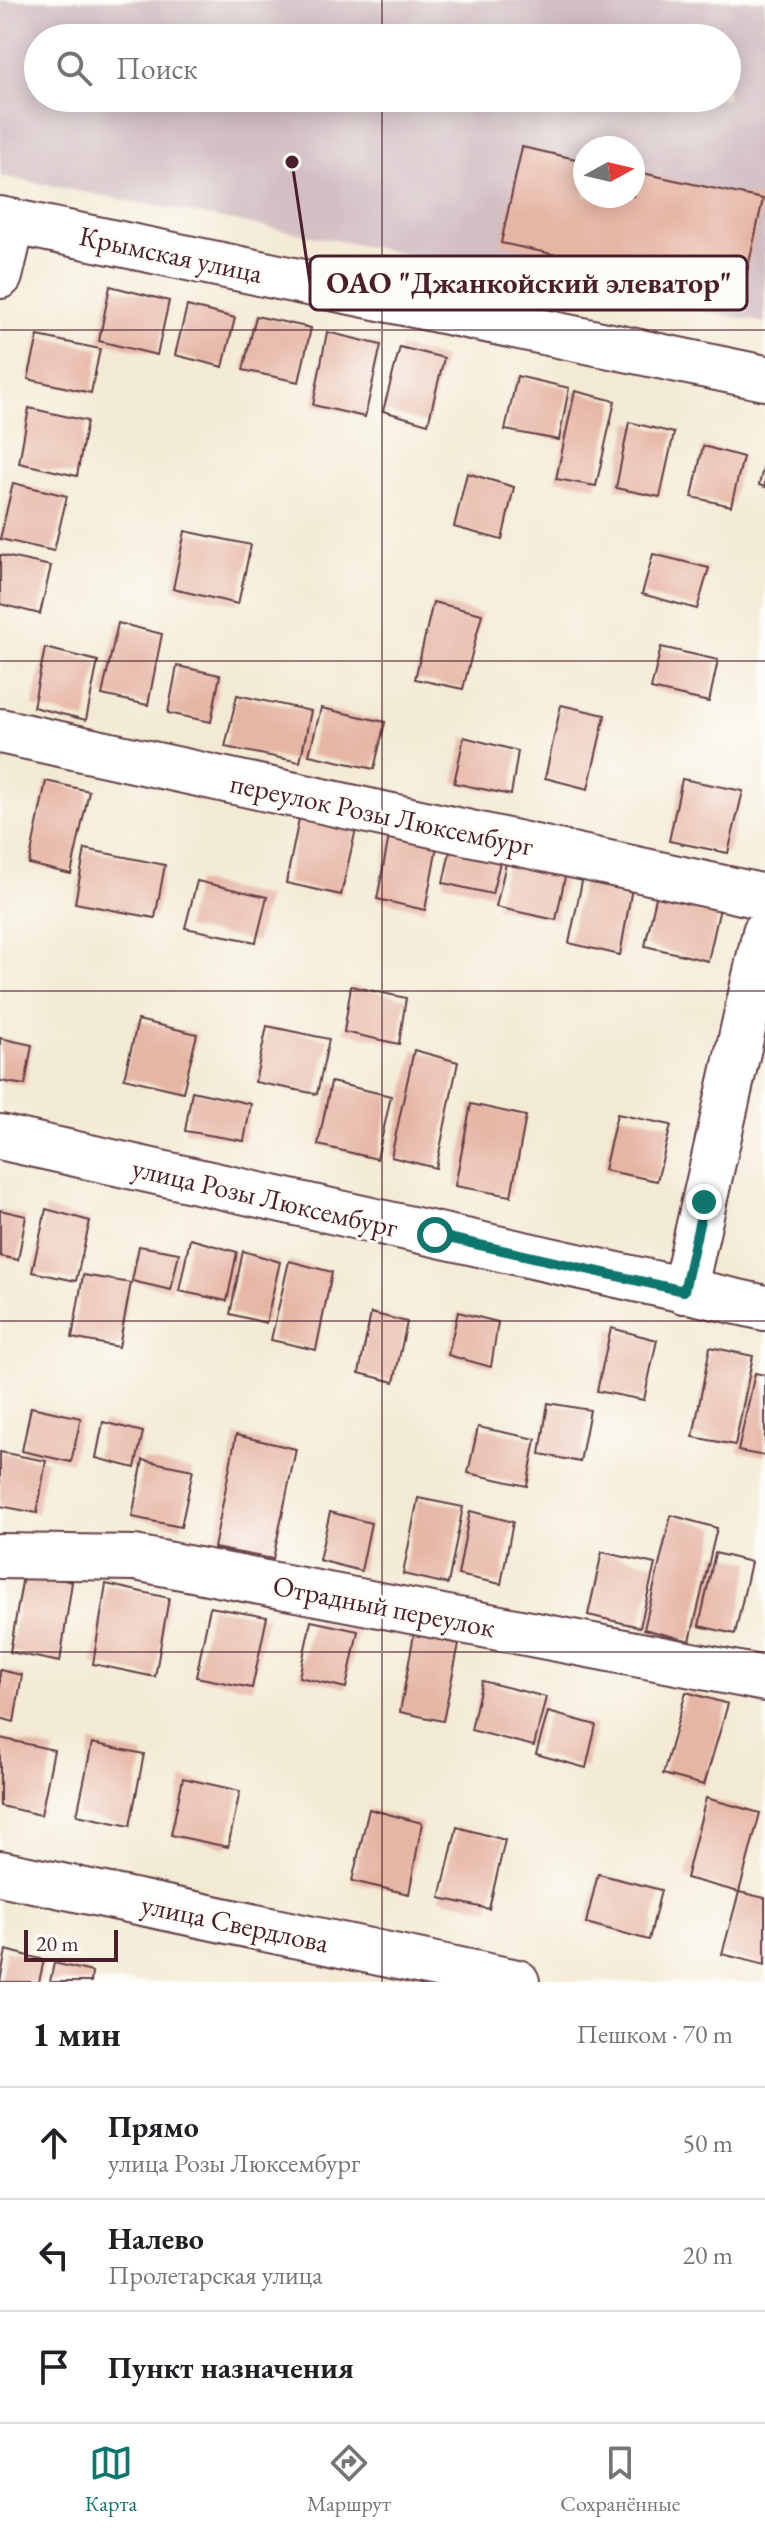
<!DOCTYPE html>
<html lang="ru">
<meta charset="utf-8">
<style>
:root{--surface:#fff;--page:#f6f6f6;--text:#202124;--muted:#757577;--line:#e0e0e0;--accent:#0f766e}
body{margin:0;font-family:"EB Garamond",serif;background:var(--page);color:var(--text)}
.compass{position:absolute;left:573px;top:136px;width:72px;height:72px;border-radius:50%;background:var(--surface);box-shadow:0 4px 20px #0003;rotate:82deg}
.scale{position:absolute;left:24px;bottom:20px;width:94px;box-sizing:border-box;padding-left:8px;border:4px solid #4a1f2b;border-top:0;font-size:22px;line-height:28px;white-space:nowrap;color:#4a1f2b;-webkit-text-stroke:6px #fdfcf7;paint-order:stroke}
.stop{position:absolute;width:24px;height:24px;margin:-18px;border:6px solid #0f766e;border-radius:50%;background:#fff}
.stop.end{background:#0f766e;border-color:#fff;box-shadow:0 2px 8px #0008}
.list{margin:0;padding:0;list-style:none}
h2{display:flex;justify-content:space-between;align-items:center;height:104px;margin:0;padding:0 32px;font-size:34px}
h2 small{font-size:26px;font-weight:400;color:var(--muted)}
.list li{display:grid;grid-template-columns:52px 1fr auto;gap:24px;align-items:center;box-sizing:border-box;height:112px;padding:0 32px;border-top:2px solid var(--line)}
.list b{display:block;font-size:30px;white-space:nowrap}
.list p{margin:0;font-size:26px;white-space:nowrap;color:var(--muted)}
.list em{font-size:26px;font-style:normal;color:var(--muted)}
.icon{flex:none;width:44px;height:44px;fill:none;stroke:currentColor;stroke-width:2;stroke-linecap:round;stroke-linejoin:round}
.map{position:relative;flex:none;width:765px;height:1982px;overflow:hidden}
.search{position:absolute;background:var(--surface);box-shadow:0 4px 20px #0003;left:24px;right:24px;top:24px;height:88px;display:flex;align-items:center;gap:20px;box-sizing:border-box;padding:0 28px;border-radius:44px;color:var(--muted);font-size:30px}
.sheet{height:440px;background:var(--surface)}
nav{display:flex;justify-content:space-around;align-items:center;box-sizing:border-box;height:112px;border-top:2px solid var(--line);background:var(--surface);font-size:22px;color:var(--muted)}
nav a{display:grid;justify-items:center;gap:4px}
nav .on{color:var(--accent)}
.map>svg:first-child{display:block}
.industrial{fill:#d2bec3;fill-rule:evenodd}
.building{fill:#e6b6a5}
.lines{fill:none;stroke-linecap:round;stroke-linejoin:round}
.minor-casing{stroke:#633d44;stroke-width:48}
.major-casing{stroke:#633d44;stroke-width:48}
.minor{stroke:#fff;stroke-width:44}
.major{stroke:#fff;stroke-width:44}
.route{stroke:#0f766e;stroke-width:10}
.grid{fill:none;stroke:#4a1f2b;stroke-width:2;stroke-opacity:0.55}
.labels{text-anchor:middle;stroke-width:6;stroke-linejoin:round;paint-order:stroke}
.street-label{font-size:28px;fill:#4a1f2b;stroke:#fdfcf7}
.leader{fill:none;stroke:#4a1f2b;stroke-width:3}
.callout-dot{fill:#4a1f2b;stroke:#fdfcf7;stroke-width:3}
.callout{fill:#fdfcf7;stroke:#4a1f2b;stroke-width:3}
.callout-label{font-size:30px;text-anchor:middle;font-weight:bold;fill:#4a1f2b}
</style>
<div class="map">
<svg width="765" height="1982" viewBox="0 0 765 1982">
<rect width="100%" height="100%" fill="#fdfcf7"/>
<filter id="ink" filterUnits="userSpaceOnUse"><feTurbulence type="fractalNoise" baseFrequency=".0125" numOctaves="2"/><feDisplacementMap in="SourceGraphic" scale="16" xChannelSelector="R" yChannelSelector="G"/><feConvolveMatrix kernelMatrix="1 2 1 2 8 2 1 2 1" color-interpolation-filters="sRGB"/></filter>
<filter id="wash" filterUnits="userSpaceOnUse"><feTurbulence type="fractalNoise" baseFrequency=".006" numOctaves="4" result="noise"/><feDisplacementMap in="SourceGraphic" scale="32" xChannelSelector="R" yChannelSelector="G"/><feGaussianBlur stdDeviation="1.8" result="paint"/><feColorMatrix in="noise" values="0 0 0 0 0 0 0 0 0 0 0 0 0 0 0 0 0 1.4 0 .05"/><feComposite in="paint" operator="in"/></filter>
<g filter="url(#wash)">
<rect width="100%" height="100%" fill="#f3ead4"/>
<!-- industrial -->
<path class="industrial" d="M0 0H765V323L0 176ZM38 38H727V98H38ZM585 148H633V196H585Z"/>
<g id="blocks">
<!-- building -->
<g class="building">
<path d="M522 147 585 161V196H633V171L763 199 742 295 501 243Z"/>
<path d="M110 286 169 301 157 355 99 341Z"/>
<path d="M187 306 235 318 223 367 175 355Z"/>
<path d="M256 316 311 328 299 382 243 370Z"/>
<path d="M327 332 381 345 365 417 313 405Z"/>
<path d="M38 336 100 349 91 393 28 379Z"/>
<path d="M400 347 444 358 428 424 383 411Z"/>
<path d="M517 376 569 388 559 440 505 430Z"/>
<path d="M575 391 615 401 596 486 556 479Z"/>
<path d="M29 408 87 421 77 476 19 463Z"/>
<path d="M629 422 674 433 660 497 616 488Z"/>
<path d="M703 446 743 457 731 506 692 497Z"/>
<path d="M764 464H765V487L759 485Z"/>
<path d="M467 473 514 487 502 540 454 527Z"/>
<path d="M13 483 67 496 54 551 0 539Z"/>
<path d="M185 531 251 545 238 604 173 589Z"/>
<path d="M653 554 709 568 697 609 642 594Z"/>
<path d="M0 555 51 566 40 614 0 604Z"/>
<path d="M433 602 482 614 463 689 415 679Z"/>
<path d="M118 623 162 634 148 705 102 695Z"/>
<path d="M661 647 718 660 709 702 651 689Z"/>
<path d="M45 648 98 661 86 720 33 707Z"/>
<path d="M177 666 220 675 211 722 168 713Z"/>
<path d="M237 695 311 711 300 762 225 747Z"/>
<path d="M561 705 605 715 588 789 545 778Z"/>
<path d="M321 708 385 722 374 769 309 755Z"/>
<path d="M464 737 518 751 511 795 454 783Z"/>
<path d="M682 779 743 791 728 853 669 841Z"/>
<path d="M46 781 89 791 71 874 29 864Z"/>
<path d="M300 814 356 829 341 895 286 883Z"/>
<path d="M390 831 438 841 425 910 377 899Z"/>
<path d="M451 847 501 858 492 894 443 883Z"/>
<path d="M85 849 165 865 155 918 75 903Z"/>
<path d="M507 859 566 872 556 920 496 907Z"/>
<path d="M583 877 632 888 620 955 569 943Z"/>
<path d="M197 881 267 897 256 942 185 928Z"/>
<path d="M657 893 720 908 708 961 645 946Z"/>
<path d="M351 986 406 998 399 1044 344 1032Z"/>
<path d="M138 1020 197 1034 183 1092 124 1078Z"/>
<path d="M267 1026 329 1039 317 1094 255 1082Z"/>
<path d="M0 1038 32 1045 25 1085 0 1081Z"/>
<path d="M414 1050 458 1062 436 1168 391 1157Z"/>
<path d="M331 1082 391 1096 377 1159 318 1145Z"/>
<path d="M192 1091 251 1104 244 1141 185 1131Z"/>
<path d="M471 1104 526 1116 511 1196 455 1186Z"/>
<path d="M617 1114 671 1125 657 1181 604 1170Z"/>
<path d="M46 1209 90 1221 76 1281 32 1272Z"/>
<path d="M0 1210 26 1216 18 1260 0 1256Z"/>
<path d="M190 1239 237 1252 227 1301 179 1291Z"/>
<path d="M139 1246 179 1253 171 1290 132 1281Z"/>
<path d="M243 1251 280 1262 266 1323 230 1314Z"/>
<path d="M289 1261 332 1272 316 1350 271 1340Z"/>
<path d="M83 1275 131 1283 119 1347 72 1338Z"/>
<path d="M458 1312 498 1322 491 1367 448 1355Z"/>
<path d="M371 1313 407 1322 394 1382 359 1373Z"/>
<path d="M611 1328 657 1340 644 1400 597 1391Z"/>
<path d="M710 1347 753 1356 735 1445 693 1437Z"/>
<path d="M755 1373 765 1375V1456L738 1451Z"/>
<path d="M548 1403 590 1410 580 1462 540 1454Z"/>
<path d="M31 1407 81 1418 71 1462 22 1451Z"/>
<path d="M103 1422 143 1432 135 1468 96 1458Z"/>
<path d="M478 1427 536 1439 527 1486 468 1473Z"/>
<path d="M236 1435 296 1449 273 1559 214 1548Z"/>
<path d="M0 1452 46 1461 37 1513 0 1506Z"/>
<path d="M143 1460 193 1470 181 1527 132 1517Z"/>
<path d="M418 1498 463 1507 448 1584 403 1574Z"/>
<path d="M470 1511 513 1522 501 1584 458 1575Z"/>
<path d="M330 1512 371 1523 361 1571 319 1560Z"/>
<path d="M671 1515 717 1528 690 1641 644 1629Z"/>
<path d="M602 1552 655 1564 640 1627 588 1615Z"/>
<path d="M715 1553 751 1562 735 1634 699 1626Z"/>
<path d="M24 1570 72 1582 60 1662 10 1652Z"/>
<path d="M106 1584 169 1598 155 1677 93 1664Z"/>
<path d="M210 1607 267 1617 252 1688 196 1677Z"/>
<path d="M311 1621 358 1631 346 1688 299 1677Z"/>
<path d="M414 1634 459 1644 443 1721 400 1712Z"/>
<path d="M0 1670 22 1675 14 1722 0 1718Z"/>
<path d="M482 1681 546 1697 534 1746 471 1730Z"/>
<path d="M686 1692 728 1704 704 1785 663 1774Z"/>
<path d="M548 1712 596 1725 586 1768 536 1754Z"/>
<path d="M0 1738 54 1750 41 1815 0 1806Z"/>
<path d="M92 1743 144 1754 130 1826 77 1815Z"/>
<path d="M183 1778 240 1791 228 1847 171 1835Z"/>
<path d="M706 1798 760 1813 739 1892 686 1878Z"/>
<path d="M369 1809 422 1823 409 1894 352 1881Z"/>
<path d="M457 1827 505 1840 489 1909 440 1898Z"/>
<path d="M598 1874 661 1890 649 1940 586 1923Z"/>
<path d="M739 1892 765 1898V1965L722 1954Z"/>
<path d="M6 1950 44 1960 39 1982H0Z"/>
<path d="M54 1963 92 1972 91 1982H50Z"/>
</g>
</g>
</g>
<g filter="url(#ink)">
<use href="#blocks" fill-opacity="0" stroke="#633d44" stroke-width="2"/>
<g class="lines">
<defs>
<g id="minor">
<path d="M0 276 13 222"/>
<path d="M0 731 765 897"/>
<path d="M0 1556 135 1558 765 1679"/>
<path d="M0 1873 517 1982"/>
</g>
<g id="major">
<path d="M0 219 765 378"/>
<path d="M0 1137 765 1308"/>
<path d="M684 1291 765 932"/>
</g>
</defs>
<!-- minor casing -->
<use href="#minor" class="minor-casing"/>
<!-- major casing -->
<use href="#major" class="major-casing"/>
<!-- minor -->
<use href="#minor" class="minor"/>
<!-- major -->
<use href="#major" class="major"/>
</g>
</g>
<g class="lines" filter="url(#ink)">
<!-- route -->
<path class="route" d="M435 1235 684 1291 704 1202"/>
</g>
<!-- grid -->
<path class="grid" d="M382 0V38M382 98V1982M0 330H765M0 661H765M0 991H765M0 1321H765M0 1652H765"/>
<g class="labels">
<!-- street labels -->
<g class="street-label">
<text transform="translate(171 254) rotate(12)" y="10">Крымская улица</text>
<text transform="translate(382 814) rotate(12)" y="10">переулок Розы Люксембург</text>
<text transform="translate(265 1197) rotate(13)" y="10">улица Розы Люксембург</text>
<text transform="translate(384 1606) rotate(11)" y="10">Отрадный переулок</text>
<text transform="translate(235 1923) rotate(12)" y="10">улица Свердлова</text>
</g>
</g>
<!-- callouts -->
<path class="leader" d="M292 162L310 283"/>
<circle class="callout-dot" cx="292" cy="162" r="8"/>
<rect class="callout" x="310" y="256" width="437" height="54" rx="8"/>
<g class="callout-label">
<text x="529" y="293">ОАО "Джанкойский элеватор"</text>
</g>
</svg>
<svg class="compass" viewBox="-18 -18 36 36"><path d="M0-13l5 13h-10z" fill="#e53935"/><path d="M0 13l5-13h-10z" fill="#757577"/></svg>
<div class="scale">20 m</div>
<div class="stop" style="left:435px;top:1235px"></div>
<div class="stop end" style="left:704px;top:1202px"></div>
<div class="search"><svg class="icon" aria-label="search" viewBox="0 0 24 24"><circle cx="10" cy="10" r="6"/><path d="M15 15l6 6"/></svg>Поиск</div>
</div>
<section class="sheet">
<h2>1 мин<small>Пешком · 70 m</small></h2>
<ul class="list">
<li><svg class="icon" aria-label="ahead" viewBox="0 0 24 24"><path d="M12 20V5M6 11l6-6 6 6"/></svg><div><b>Прямо</b><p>улица Розы Люксембург</p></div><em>50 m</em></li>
<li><svg class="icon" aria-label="left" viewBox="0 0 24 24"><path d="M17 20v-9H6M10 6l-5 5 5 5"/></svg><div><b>Налево</b><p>Пролетарская улица</p></div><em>20 m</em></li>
<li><svg class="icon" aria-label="arrive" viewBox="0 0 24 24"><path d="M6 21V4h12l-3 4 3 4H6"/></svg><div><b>Пункт назначения</b></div></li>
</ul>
</section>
<nav>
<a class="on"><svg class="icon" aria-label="map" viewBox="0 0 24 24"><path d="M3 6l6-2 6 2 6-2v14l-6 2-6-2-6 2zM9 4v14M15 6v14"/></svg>Карта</a>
<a><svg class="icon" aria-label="directions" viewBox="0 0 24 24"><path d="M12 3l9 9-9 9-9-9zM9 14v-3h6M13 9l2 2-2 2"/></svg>Маршрут</a>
<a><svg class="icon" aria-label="saved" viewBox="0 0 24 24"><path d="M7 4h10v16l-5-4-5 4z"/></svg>Сохранённые</a>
</nav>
